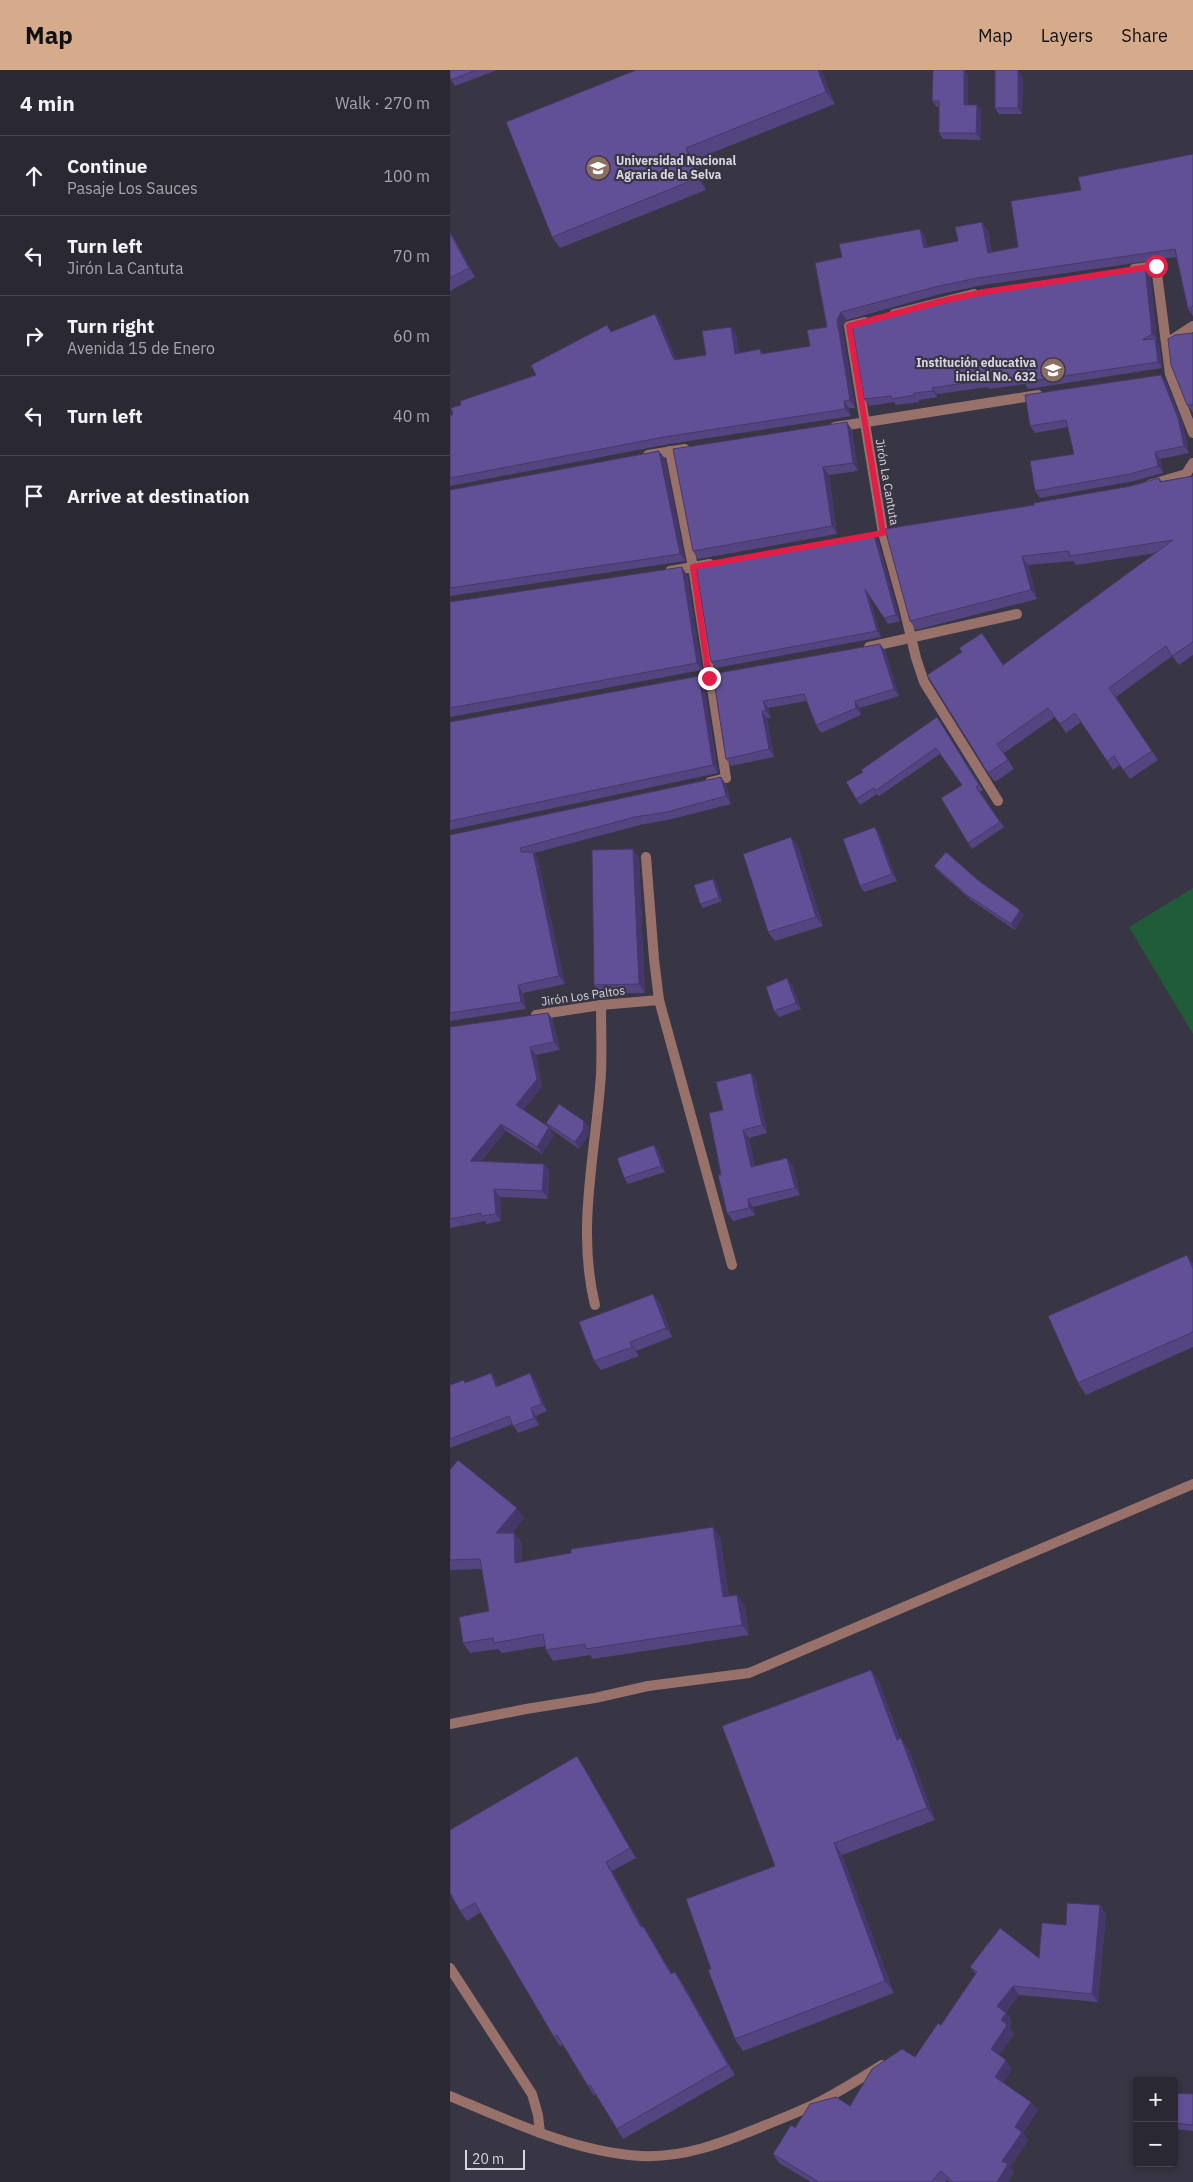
<!DOCTYPE html>
<meta charset="utf-8">
<style>
:root{--surface:#2a2833;--page:#32303b;--text:#f1f3f6;--muted:#a5a6ac;--line:#46444e;--accent:#d6ab8b}
body{margin:0;font-family:"IBM Plex Sans",sans-serif;background:var(--page);color:var(--text)}
.controls{position:absolute;right:15px;bottom:15px;display:grid;overflow:hidden;border-radius:5px;box-shadow:0 2px 8px #0003}
.controls button{width:45px;height:45px;display:grid;place-items:center;padding:0;border:0;border-bottom:1px solid var(--line);background:var(--surface);color:var(--text);font:25px sans-serif}
.scale{position:absolute;left:15px;bottom:12px;width:60px;box-sizing:border-box;padding-left:5px;border:2px solid #d7d5df;border-top:0;font-size:14px;line-height:18px;white-space:nowrap;color:#d7d5df;-webkit-text-stroke:4px #383544;paint-order:stroke}
.stop{position:absolute;width:15px;height:15px;margin:-11px;border:4px solid #e11d48;border-radius:50%;background:#fff}
.stop.end{background:#e11d48;border-color:#fff;box-shadow:0 1px 5px #0008}
.list{margin:0;padding:0;list-style:none}
h2{display:flex;justify-content:space-between;align-items:center;height:65px;margin:0;padding:0 20px;font-size:21px}
h2 small{font-size:16px;font-weight:400;color:var(--muted)}
.list li{display:grid;grid-template-columns:32px 1fr auto;gap:15px;align-items:center;box-sizing:border-box;height:80px;padding:0 20px;border-top:1px solid var(--line)}
.list b{display:block;font-size:19px;white-space:nowrap}
.list p{margin:0;font-size:16px;white-space:nowrap;color:var(--muted)}
.list em{font-size:16px;font-style:normal;color:var(--muted)}
.icon{flex:none;width:28px;height:28px;fill:none;stroke:currentColor;stroke-width:2;stroke-linecap:round;stroke-linejoin:round}
.map{position:relative;flex:none;width:743px;height:2112px;overflow:hidden}
header{display:flex;align-items:center;gap:30px;box-sizing:border-box;height:70px;padding:0 25px;background:var(--accent);color:#111}
header strong{font-size:24px}
nav{display:flex;gap:28px;margin-inline-start:auto;font-size:18px}
main{display:flex}
aside{flex:1;background:var(--surface)}
.map>svg:first-child{display:block}
.green{fill:#205c37}
.lines{fill:none;stroke-linecap:round;stroke-linejoin:round}
.service{stroke:#97716a;stroke-width:10}
.minor{stroke:#97716a;stroke-width:10}
.wall{fill:#544581}
.shaded-wall{fill:#453869}
.building{fill:#625096;stroke:#453869}
.route{stroke:#e11d48;stroke-width:6}
.labels{text-anchor:middle;stroke-width:4.5;stroke-linejoin:round;paint-order:stroke}
.poi-label{font-size:12px;font-weight:bold;fill:#d7d5df;stroke:#383544;text-anchor:start}
.street-label{font-size:12px;fill:#d7d5df;stroke:#383544}
</style>
<header>
<strong>Map</strong>
<nav><a>Map</a><a>Layers</a><a>Share</a></nav>
</header>
<main>
<aside>
<h2>4 min<small>Walk · 270 m</small></h2>
<ul class="list">
<li><svg class="icon" aria-label="ahead" viewBox="0 0 24 24"><path d="M12 20V5M6 11l6-6 6 6"/></svg><div><b>Continue</b><p>Pasaje Los Sauces</p></div><em>100 m</em></li>
<li><svg class="icon" aria-label="left" viewBox="0 0 24 24"><path d="M17 20v-9H6M10 6l-5 5 5 5"/></svg><div><b>Turn left</b><p>Jirón La Cantuta</p></div><em>70 m</em></li>
<li><svg class="icon" aria-label="right" viewBox="0 0 24 24"><path d="M7 20v-9h11M14 6l5 5-5 5"/></svg><div><b>Turn right</b><p>Avenida 15 de Enero</p></div><em>60 m</em></li>
<li><svg class="icon" aria-label="left" viewBox="0 0 24 24"><path d="M17 20v-9H6M10 6l-5 5 5 5"/></svg><div><b>Turn left</b></div><em>40 m</em></li>
<li><svg class="icon" aria-label="arrive" viewBox="0 0 24 24"><path d="M6 21V4h12l-3 4 3 4H6"/></svg><div><b>Arrive at destination</b></div></li>
</ul>
</aside>
<div class="map">
<svg width="743" height="2112" viewBox="0 0 743 2112">
<rect width="100%" height="100%" fill="#383544"/>
<!-- green -->
<path class="green" d="M743 818V964L679 857Z"/>
<g class="lines">
<!-- service -->
<path class="service" d="M0 1898 82 2024 88 2045 90 2063"/>
<!-- minor -->
<g class="minor">
<path d="M684 199 706 196 720 304 743 363"/>
<path d="M444 244 524 224"/>
<path d="M415 252 399 256 433 463 454 538 466 588 474 612 548 731"/>
<path d="M720 271 743 256"/>
<path d="M385 357 588 325"/>
<path d="M220 381 243 497 276 708 260 712"/>
<path d="M198 385 235 379"/>
<path d="M699 415 736 404 743 393"/>
<path d="M220 501 260 494"/>
<path d="M419 577 567 544"/>
<path d="M196 787 204 889 209 930 282 1195"/>
<path d="M86 945 151 935 209 930"/>
<path d="M145 1235C126 1158 146 1081 151 1004 152 981 151 958 151 935"/>
<path d="M0 1654 76 1639 145 1628 198 1616 299 1603 743 1414"/>
<path d="M0 2026C60 2051 124 2082 191 2086 234 2088 272 2073 311 2057 330 2049 349 2042 367 2033 389 2022 411 2008 432 1995"/>
</g>
</g>
<!-- wall -->
<g class="wall">
<path d="M0 0H47L5 16 1 10Z"/>
<path d="M186 0H371L385 34 244 90 256 120 110 178 102 167Z"/>
<path d="M518 5V35H527L531 41V70L493 69 489 63V37H487L482 31Z"/>
<path d="M573 7 572 44H549L545 38Z"/>
<path d="M743 84V246L738 239 726 187 533 215 490 224 397 250 392 257 405 338H399L401 346 219 374 0 416V345H3L11 335 86 305 157 255 162 262 205 244 211 252 226 290 256 285 281 257 286 264 289 283 310 279 313 284 360 276 377 257 392 187 470 159 475 167 477 177 508 171 538 160 542 183 568 177 631 120Z"/>
<path d="M0 162 4 168 25 207 0 221Z"/>
<path d="M700 204 707 270 706 271 709 275 712 298 578 319 575 314 540 319 538 317 487 324V327L469 330V332L446 335 444 332 419 336 414 329Z"/>
<path d="M743 263V343L737 335Z"/>
<path d="M711 305 716 312 733 355 739 383 710 389 713 403 684 411 590 428 585 421 624 384 618 357 585 363 580 356Z"/>
<path d="M402 360 408 401 379 405 387 464 248 489 243 481Z"/>
<path d="M209 381 215 389 235 491 0 526V420Z"/>
<path d="M743 406V585L729 595 722 586 666 627 708 690 680 709 670 695 663 700 631 652 616 663 605 647 554 683 564 699 545 712 538 703 553 595 706 483 626 495 623 491 578 495 587 529 466 560 460 551 584 435 681 416 709 408 712 411Z"/>
<path d="M424 465 428 471 450 551 438 554 419 526 431 567 266 598 261 592Z"/>
<path d="M237 505 252 600 0 647V532Z"/>
<path d="M430 574 435 581 449 626 410 638 411 645 371 663 366 655 356 631 318 638 321 648H317L324 687 281 696 276 689 263 604Z"/>
<path d="M249 606 254 614 268 703 0 760V652Z"/>
<path d="M487 647 533 720 530 722 554 757 522 779 518 773 512 715 490 684 429 726 427 724 410 735 406 729 413 702Z"/>
<path d="M271 707 276 715 281 734 222 749 190 755 84 783 88 790 115 914 73 923 76 939 0 951V765Z"/>
<path d="M425 757 429 764 447 811 414 822 410 816Z"/>
<path d="M341 767 348 776 373 856 325 871 318 862Z"/>
<path d="M183 779 189 788 195 923 150 924 144 915Z"/>
<path d="M484 796 529 811 574 845 565 860 521 830 488 801Z"/>
<path d="M266 812 272 831 253 838 250 834Z"/>
<path d="M342 915 351 939 329 947 324 941Z"/>
<path d="M98 943 103 950 110 980 86 985 92 1017 73 1040 104 1065 92 1084 56 1061 31 1091 94 1094 99 1101 98 1129 50 1127 51 1151 37 1154 35 1151 0 1158V957Z"/>
<path d="M301 1003 306 1011 317 1063 299 1068 305 1096H343L350 1125 303 1137 305 1145 283 1151 277 1143 271 1105 273 1040Z"/>
<path d="M134 1051 139 1058 138 1066 129 1079 101 1059 96 1053Z"/>
<path d="M204 1075 209 1082 215 1102 178 1114 174 1108Z"/>
<path d="M737 1185 743 1194V1277L636 1325 628 1313Z"/>
<path d="M210 1233 222 1267 186 1281 189 1286 151 1300 144 1291Z"/>
<path d="M41 1303 46 1310 48 1316 85 1311 97 1341 86 1346 89 1355 68 1363 63 1354 0 1378V1315L16 1312Z"/>
<path d="M0 1400 74 1448 62 1463H64L72 1473V1492L270 1467 279 1527 287 1525 295 1536 299 1565 143 1589 140 1585 103 1591 96 1580 95 1576 52 1583 48 1579 20 1583 13 1573 39 1541 32 1499 0 1500Z"/>
<path d="M421 1600 429 1612 450 1668 459 1680 485 1750 392 1785 444 1923 293 1981 285 1969 261 1899 325 1796Z"/>
<path d="M133 1695 186 1788 162 1801 192 1856H193L199 1865 222 1904 225 1902 232 1912 285 2005 173 2069 146 2024 144 2026 138 2016 113 1975 110 1976 104 1967 31 1842 17 1851 10 1841Z"/>
<path d="M656 1844 648 1932 569 1925 556 1942 562 1952 559 1957 564 1964 549 1985 562 1999 553 2013 581 2032 588 2040 573 2063 578 2071 560 2097 564 2103 558 2112H500L497 2110 495 2112H361L329 2093 323 2084 345 2058 400 2036 465 1987 491 1955 525 1904 520 1897 589 1888 616 1855Z"/>
<path d="M724 2023 743 2024V2061L724 2059Z"/>
</g>
<!-- shaded-wall -->
<g class="shaded-wall">
<path d="M368 0H371L385 34 376 22Z"/>
<path d="M514 0H515L518 5V41L514 35Z"/>
<path d="M568 0 573 7 572 44 568 38Z"/>
<path d="M527 35 531 41V70L526 63Z"/>
<path d="M236 78 244 90 256 120 248 108Z"/>
<path d="M532 152 538 160 543 191 538 183Z"/>
<path d="M470 159 475 167 479 185 474 178Z"/>
<path d="M0 162 4 168 25 207 19 198Z"/>
<path d="M695 197 700 204 707 270 702 264Z"/>
<path d="M391 242 397 250 392 257 405 338 400 330 387 250Z"/>
<path d="M205 244 211 252 229 298 224 290Z"/>
<path d="M281 257 286 264 290 291 285 284Z"/>
<path d="M705 269 709 275 712 298 708 292Z"/>
<path d="M711 305 716 312 733 355 739 383 734 376Z"/>
<path d="M482 318 487 324V327L483 321Z"/>
<path d="M394 331 399 338 401 346 395 339Z"/>
<path d="M397 352 402 360 408 401 403 393Z"/>
<path d="M209 381 215 389 235 491 230 484Z"/>
<path d="M705 382 710 389 713 403 708 396Z"/>
<path d="M373 397 379 405 387 464 382 456Z"/>
<path d="M424 465 428 471 450 551 446 545Z"/>
<path d="M572 486 578 495 587 529 581 520Z"/>
<path d="M232 497 237 505 252 600 247 593Z"/>
<path d="M415 519 419 525 431 567 427 561Z"/>
<path d="M430 574 435 581 449 626 444 619Z"/>
<path d="M249 606 254 614 268 703 263 695Z"/>
<path d="M313 631 318 638 321 648 316 641Z"/>
<path d="M405 631 410 638 411 645 406 638Z"/>
<path d="M312 641 317 648 324 687 319 679Z"/>
<path d="M271 707 276 715 281 734 276 726Z"/>
<path d="M425 757 429 764 447 811 442 804Z"/>
<path d="M341 767 348 776 373 856 366 847Z"/>
<path d="M183 779 189 788 195 923 189 914Z"/>
<path d="M83 782 88 790 115 914 109 906Z"/>
<path d="M263 809 266 812 272 831 269 828Z"/>
<path d="M570 840 574 845 565 860 561 854Z"/>
<path d="M337 908 342 915 351 939 346 933Z"/>
<path d="M68 915 73 923 76 939 71 932Z"/>
<path d="M98 943 103 950 110 980 104 972Z"/>
<path d="M80 977 86 985 92 1017 71 1043 66 1035Z"/>
<path d="M301 1003 306 1011 317 1063 312 1055Z"/>
<path d="M134 1051 139 1058 138 1066 129 1079 125 1072Z"/>
<path d="M51 1054 56 1061 25 1098 20 1091Z"/>
<path d="M99 1057 104 1065 92 1084 87 1077Z"/>
<path d="M293 1060 299 1068 307 1105 301 1097Z"/>
<path d="M204 1075 209 1082 215 1102 211 1096Z"/>
<path d="M337 1088 343 1096 350 1125 345 1118Z"/>
<path d="M94 1094 99 1101 98 1129 92 1121Z"/>
<path d="M44 1119 50 1127 51 1151 46 1144Z"/>
<path d="M298 1129 303 1137 305 1145 299 1138Z"/>
<path d="M737 1185 743 1194V1199Z"/>
<path d="M203 1224 210 1233 222 1267 216 1258Z"/>
<path d="M180 1272 186 1281 189 1286 182 1277Z"/>
<path d="M41 1303 46 1310 51 1324 46 1317Z"/>
<path d="M80 1303 85 1311 97 1341 92 1334Z"/>
<path d="M81 1338 86 1346 89 1355 84 1348Z"/>
<path d="M67 1438 74 1448 54 1474 46 1463Z"/>
<path d="M263 1457 270 1467 281 1538 273 1527Z"/>
<path d="M64 1463 72 1473V1504L65 1493Z"/>
<path d="M287 1525 295 1536 299 1565 292 1555Z"/>
<path d="M421 1600 429 1612 455 1682 447 1670Z"/>
<path d="M451 1668 459 1680 485 1750 477 1738Z"/>
<path d="M127 1686 133 1695 186 1788 180 1778Z"/>
<path d="M384 1773 392 1785 444 1923 435 1911Z"/>
<path d="M156 1792 162 1801 197 1866 191 1857Z"/>
<path d="M650 1835 656 1844 648 1932 642 1924Z"/>
<path d="M193 1856 199 1865 228 1914 221 1904Z"/>
<path d="M225 1902 232 1912 285 2005 278 1995Z"/>
<path d="M563 1916 569 1925 553 1945 547 1936Z"/>
<path d="M556 1943 562 1952 559 1957 564 1964 547 1988 541 1979 551 1950Z"/>
<path d="M556 1990 562 1999 551 2016 545 2007Z"/>
<path d="M581 2032 588 2040 573 2063 578 2071 560 2097 564 2103 558 2112H547L552 2091 565 2057Z"/>
</g>
<!-- building -->
<g class="building">
<path d="M0 0H26L1 10 0 7Z"/>
<path d="M186 0H368L376 22 236 78 248 108 102 167 56 52Z"/>
<path d="M483 0H514V35H527L526 63H489V31H482Z"/>
<rect x="545" y="0" width="23" height="38"/>
<path d="M743 84V236L738 239 725 179 527 208 485 217 391 242 387 250 400 330 394 331 395 339 214 367 0 408V345H3L1 338 11 335 10 331 86 305 81 295 157 255 161 262 205 244 224 290 256 285 252 261 281 257 285 284 310 279 311 284 360 276 357 260 377 257 365 193 392 187 389 174 470 159 474 178 508 171 505 157 532 152 538 183 568 177 561 131 631 120 628 107Z"/>
<path d="M0 163 19 198 0 208Z"/>
<path d="M695 197 702 264 692 270 705 269 708 292 574 312 573 307 535 312V310L482 318 483 321 464 323V325L442 329 441 326 414 329 402 254 531 222Z"/>
<path d="M743 263V335H737L721 295 718 269 725 265Z"/>
<path d="M711 305 728 348 734 376 705 382 708 396 680 404 585 421 580 391 624 384 616 350 580 356 575 325Z"/>
<path d="M397 352 403 393 373 397 382 456 243 481 223 379Z"/>
<path d="M209 381 230 484 0 518V420Z"/>
<path d="M743 406V572L722 586 716 576 659 618 702 681 673 700 664 686 657 691 625 643 610 654 598 638 547 674 558 690 538 703 477 605 512 582 509 578 532 563 553 595 723 470 620 486 619 481 572 486 581 520 460 551 435 459 584 435V433L681 416 709 408 710 412Z"/>
<path d="M424 465 446 545 434 548 415 519 427 561 261 592 246 496Z"/>
<path d="M232 497 247 593 0 638V532Z"/>
<path d="M430 574 444 619 405 631 406 638 366 655 354 624 313 631 316 641H312L319 679 276 689 263 604Z"/>
<path d="M249 606 263 695 0 751V652Z"/>
<path d="M487 647 529 715 526 717 550 752 518 773 491 728 512 715 486 678 425 721 424 718 406 729 396 712 413 702 411 700Z"/>
<path d="M271 707 276 726 217 742 185 747 70 778 71 782H83L109 906 68 915 71 932 0 943V765Z"/>
<path d="M425 757 442 804 410 816 393 769Z"/>
<path d="M341 767 366 847 318 862 293 784Z"/>
<path d="M183 779 189 914 144 915 142 780Z"/>
<path d="M496 782 529 811 570 840 561 854 517 825 484 796Z"/>
<path d="M263 809 269 828 250 834 244 815Z"/>
<path d="M337 908 346 933 324 941 316 917Z"/>
<path d="M98 943 104 972 80 977 87 1009 66 1035 99 1057 87 1077 51 1054 20 1091 94 1094 92 1121 44 1119 46 1144 31 1146V1143L0 1149V957Z"/>
<path d="M301 1003 312 1055 293 1060 301 1097 337 1088 345 1118 298 1129 299 1138 277 1143 268 1105H271L259 1043 273 1040 266 1012Z"/>
<path d="M109 1034 134 1051 133 1060 125 1072 96 1053Z"/>
<path d="M204 1075 211 1096 174 1108 167 1088Z"/>
<path d="M737 1185 743 1199V1262L628 1313 598 1246Z"/>
<path d="M203 1224 216 1258 180 1272 182 1277 144 1291 129 1252Z"/>
<path d="M41 1303 46 1317 80 1303 92 1334 81 1338 84 1348 63 1356 59 1346 0 1369V1315L14 1310 15 1313Z"/>
<path d="M8 1390 67 1438 46 1463H64L65 1493 121 1483V1479L263 1457 273 1527 287 1525 292 1555 136 1579 135 1574 96 1580 93 1564 44 1573 43 1568 13 1573 9 1547 39 1541 30 1489 0 1490V1400Z"/>
<path d="M421 1600 447 1670 451 1668 477 1738 384 1773 435 1911 285 1969 258 1900 261 1899 236 1829 325 1796 272 1656Z"/>
<path d="M127 1686 180 1778 156 1792 191 1857 193 1856 221 1904 225 1902 278 1995 167 2059 140 2015 138 2016 107 1965 104 1967 25 1833 10 1841 0 1823V1760Z"/>
<path d="M617 1833 650 1835 642 1924 563 1916 547 1936 556 1943 551 1950 557 1955 541 1979 556 1990 545 2007 581 2032 565 2057 572 2062 552 2091 558 2094 547 2112H503L491 2101 481 2112H369L323 2084 341 2055 345 2058 360 2034 386 2027 400 2036 422 1999 452 1979 465 1987 488 1953 491 1955 527 1902 520 1897 550 1858 589 1888 592 1853 616 1855Z"/>
<path d="M724 2023 743 2024V2055L724 2053Z"/>
</g>
<g class="lines">
<!-- route -->
<path class="route" d="M259 608 243 497 433 463 399 256 492 231 534 222 706 196"/>
</g>
<!-- icons -->
<defs>
<symbol id="university-disc" viewBox="-11 -11 22 22"><circle r="9.5" fill="#8d6e63" stroke="#383544"/><path d="M0-5L7-2L0 1L-7-2ZM-4 1L0 2.5L4 1V4Q0 6-4 4Z" fill="#fff"/></symbol>
<symbol id="school-disc" viewBox="-11 -11 22 22"><circle r="9.5" fill="#8d6e63" stroke="#383544"/><path d="M0-5L7-2L0 1L-7-2ZM-4 1L0 2.5L4 1V4Q0 6-4 4Z" fill="#fff"/></symbol>
</defs>
<g fill-rule="evenodd">
<use href="#university-disc" x="134" y="84" width="28" height="28"/>
<use href="#school-disc" x="589" y="286" width="28" height="28"/>
</g>
<g class="labels">
<!-- poi labels -->
<g class="poi-label">
<text x="166" y="95">Universidad Nacional<tspan x="166" dy="14">Agraria de la Selva</tspan></text>
<text x="586" y="297" text-anchor="end">Institución educativa<tspan x="586" dy="14">inicial No. 632</tspan></text>
</g>
<!-- street labels -->
<g class="street-label">
<text transform="translate(437 412) rotate(80)" y="4">Jirón La Cantuta</text>
<text transform="translate(133 926) rotate(-8)" y="4">Jirón Los Paltos</text>
</g>
</g>
</svg>
<div class="controls">
<button>+</button>
<button>−</button>
</div>
<div class="scale">20 m</div>
<div class="stop" style="left:706px;top:196px"></div>
<div class="stop end" style="left:259px;top:608px"></div>
</div>
</main>
